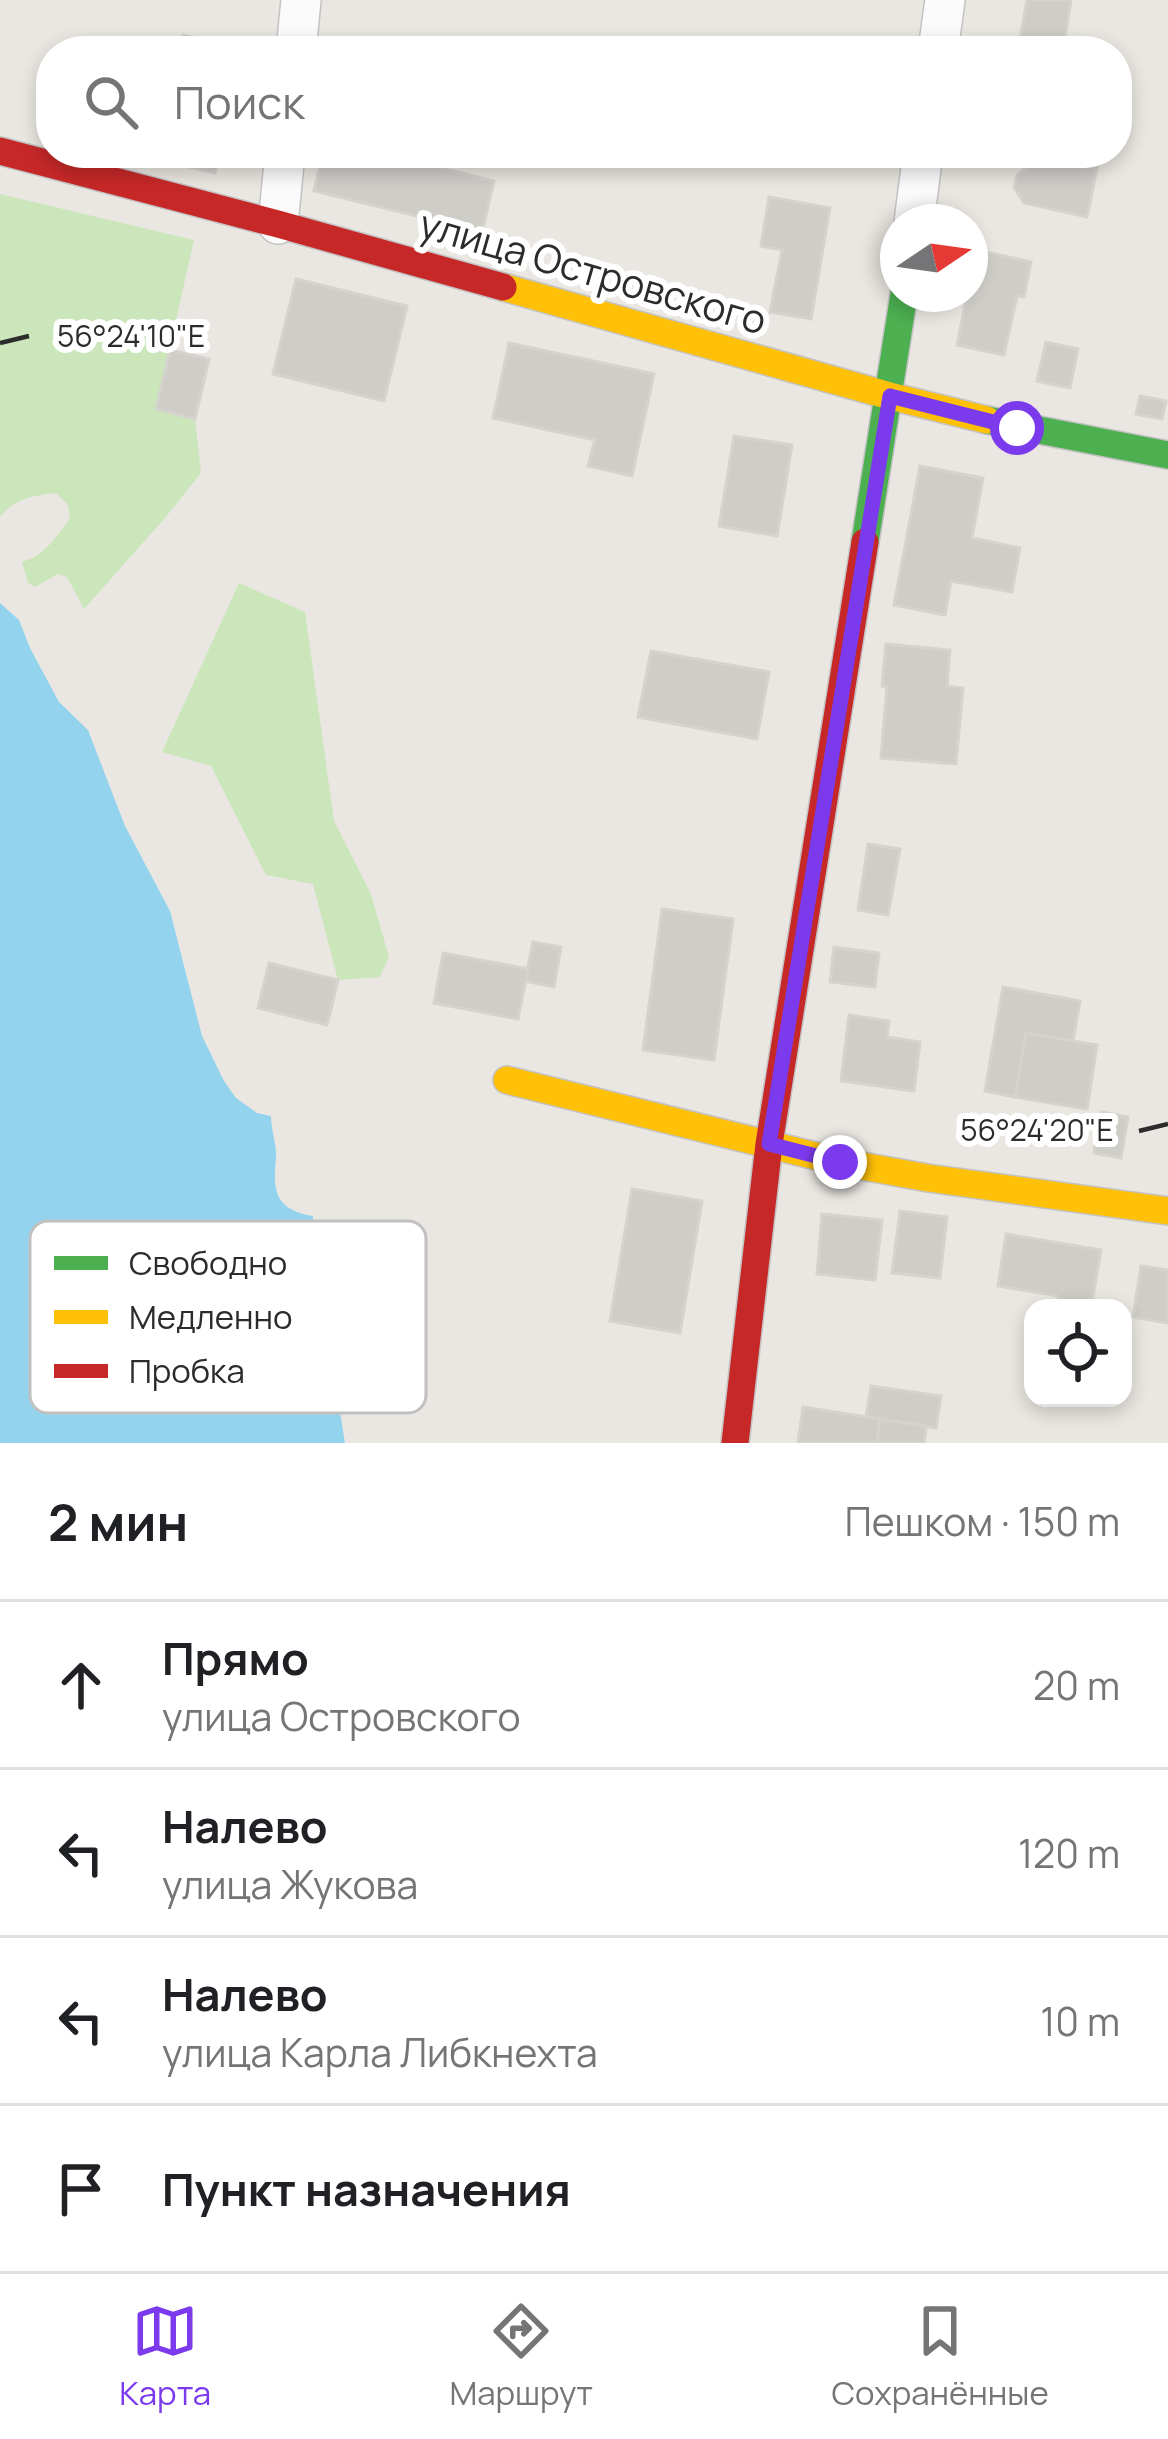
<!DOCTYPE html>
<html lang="ru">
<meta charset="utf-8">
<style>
:root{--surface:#fff;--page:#f2f2f2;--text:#202124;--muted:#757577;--line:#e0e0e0;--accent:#7c3aed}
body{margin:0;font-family:Manrope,sans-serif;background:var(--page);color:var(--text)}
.controls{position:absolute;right:36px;bottom:36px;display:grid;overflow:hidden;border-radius:24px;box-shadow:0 6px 18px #0003}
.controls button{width:108px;height:108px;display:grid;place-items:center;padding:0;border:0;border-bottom:3px solid var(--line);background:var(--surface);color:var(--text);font:60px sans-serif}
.compass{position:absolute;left:880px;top:204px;width:108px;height:108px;border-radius:50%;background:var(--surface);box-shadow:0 6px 18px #0003;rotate:77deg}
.stop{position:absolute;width:36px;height:36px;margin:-27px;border:9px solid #7c3aed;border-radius:50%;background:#fff}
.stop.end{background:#7c3aed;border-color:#fff;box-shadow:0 3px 12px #0008}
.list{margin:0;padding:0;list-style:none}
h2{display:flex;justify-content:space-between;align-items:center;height:156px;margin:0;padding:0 48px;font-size:51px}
h2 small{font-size:39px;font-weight:400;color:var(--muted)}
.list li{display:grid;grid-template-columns:78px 1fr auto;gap:36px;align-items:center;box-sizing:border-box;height:168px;padding:0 48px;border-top:3px solid var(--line)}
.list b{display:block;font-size:45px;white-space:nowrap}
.list p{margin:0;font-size:39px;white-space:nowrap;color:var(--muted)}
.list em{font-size:39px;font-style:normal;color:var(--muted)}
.icon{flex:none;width:66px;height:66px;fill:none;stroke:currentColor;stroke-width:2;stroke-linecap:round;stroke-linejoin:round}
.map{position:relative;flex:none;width:1168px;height:1443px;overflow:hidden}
.search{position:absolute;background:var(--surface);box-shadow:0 6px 18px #0003;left:36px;right:36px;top:36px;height:132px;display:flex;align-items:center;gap:30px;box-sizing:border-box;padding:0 42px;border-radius:48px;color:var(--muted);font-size:45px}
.sheet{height:828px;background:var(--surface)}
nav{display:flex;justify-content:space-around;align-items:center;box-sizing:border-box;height:168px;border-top:3px solid var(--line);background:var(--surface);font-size:33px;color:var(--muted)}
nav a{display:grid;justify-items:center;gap:6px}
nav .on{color:var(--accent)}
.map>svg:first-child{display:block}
.green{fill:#cae6ba}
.water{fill:#93d3ee}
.building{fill:#cfcdc8;stroke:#d5d3ce;stroke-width:3}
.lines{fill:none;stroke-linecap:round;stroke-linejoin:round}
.street-casing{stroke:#c4c3c3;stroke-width:42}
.fast-casing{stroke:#c4c3c3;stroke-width:30}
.slow-casing{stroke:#c4c3c3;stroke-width:30}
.jam-casing{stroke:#c4c3c3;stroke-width:30}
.street{stroke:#fcfbfb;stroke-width:39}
.fast{stroke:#4caf50;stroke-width:27}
.slow{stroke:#ffc107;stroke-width:27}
.jam{stroke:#c62828;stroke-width:27}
.route{stroke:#7c3aed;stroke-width:15}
.ticks{fill:none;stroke:#2c2c2c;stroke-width:4.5}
.labels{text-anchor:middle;stroke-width:12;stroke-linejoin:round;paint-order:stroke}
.street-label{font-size:39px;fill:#2c2c2c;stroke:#fff}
.key{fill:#fff;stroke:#c0c0c0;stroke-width:3}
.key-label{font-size:33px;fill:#2c2c2c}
.ticks-label{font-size:30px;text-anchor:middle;fill:#2c2c2c;stroke:#fff;stroke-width:12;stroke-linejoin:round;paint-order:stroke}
</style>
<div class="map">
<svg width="1168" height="1443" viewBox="0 0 1168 1443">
<rect width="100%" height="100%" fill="#eae7e2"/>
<!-- green -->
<g class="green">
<path d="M0 194 194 240 156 409 195 419 201 473 165 518 84 609 67 577 58 574 35 587 28 583 22 562C46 555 55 537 70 519L68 505 56 493C34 495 14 499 0 517Z"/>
<path d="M239 583 305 612 334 821 371 894 389 957 380 977 338 980 313 884 266 875 211 766 162 752Z"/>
</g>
<!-- water -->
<path class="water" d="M0 603 19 620 30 648 59 702 88 730 125 826 170 911 202 1036 224 1081 236 1098 257 1113 271 1116C271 1131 277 1146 276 1157 273 1191 274 1209 313 1216 313 1248 319 1297 294 1321L295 1335 319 1352 336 1388 345 1443H0Z"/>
<!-- building -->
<g class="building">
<path d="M1027 0H1071L1063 51 1018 50Z"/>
<path d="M183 35 253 51H180Z"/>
<path d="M156 153H220L215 173 154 159Z"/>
<path d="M323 153H383L494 181 482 232 314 191Z"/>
<path d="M785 153H830L828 166 784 158Z"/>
<path d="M1032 153H1100L1087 217 1024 203 1014 188 1017 175 1029 166Z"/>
<path d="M769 197 830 208 811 319 770 312 782 250 761 246Z"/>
<path d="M977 250 1031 262 1024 297 1017 296 1004 355 957 345 967 294H970Z"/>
<path d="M296 279 407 306 384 401 273 374Z"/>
<path d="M1046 342 1078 349 1070 388 1037 381Z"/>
<path d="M509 343 654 374 632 476 588 466 595 440 493 418Z"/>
<path d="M170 350 209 359 195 419 156 409Z"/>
<path d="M1140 396 1166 401 1162 419 1136 414Z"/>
<path d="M734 436 792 445 777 536 719 526Z"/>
<path d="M920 466 983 478 972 538 1020 548 1012 592 951 581 945 615 894 605Z"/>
<path d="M886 644 950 650 947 686 963 688 956 764 881 758 887 687 882 686Z"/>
<path d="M651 651 769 672 757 739 638 717Z"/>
<path d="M868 844 900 849 888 915 858 910Z"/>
<path d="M662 909 733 919 714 1060 643 1050Z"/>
<path d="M533 942 561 947 554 987 525 981Z"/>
<path d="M834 947 879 953 875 987 830 982Z"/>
<path d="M443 953 528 969 518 1019 434 1003Z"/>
<path d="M269 963 338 980 327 1025 258 1008Z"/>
<path d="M1003 987 1080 1001 1073 1041 1026 1033 1015 1097 985 1091Z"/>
<path d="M849 1015 889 1021 887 1037 920 1042 914 1091 841 1081Z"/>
<path d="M1026 1033 1097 1045 1087 1109 1015 1097Z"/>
<path d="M1101 1112 1128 1117 1121 1158 1094 1153Z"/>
<path d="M632 1189 702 1201 680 1333 610 1321Z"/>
<path d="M900 1211 947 1217 940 1278 892 1273Z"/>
<path d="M822 1214 882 1220 875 1280 817 1274Z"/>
<path d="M1006 1234 1101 1250 1091 1308 1057 1305 1059 1296 998 1286Z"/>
<path d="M1141 1266 1168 1270V1323L1133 1317Z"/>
<path d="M871 1386 941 1396 936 1428 866 1417Z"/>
<path d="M803 1407 880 1419 877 1443H798Z"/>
<path d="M880 1419 926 1426 924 1443H877Z"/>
</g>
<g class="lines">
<defs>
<g id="street">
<path d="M296 51 301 0"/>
<path d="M938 51 945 0"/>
<path d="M914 222 923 153"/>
<path d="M278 224 285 153"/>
</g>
<g id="fast">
<path d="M987 420 1168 455"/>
<path d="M865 542 904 294"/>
</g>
<g id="slow">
<path d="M503 287 890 396 987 420"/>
<path d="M507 1080 840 1162 928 1178 1168 1211"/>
</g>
<g id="jam">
<path d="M0 151 278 224 503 287"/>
<path d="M735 1443 769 1144 865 542"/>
</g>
</defs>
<!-- street casing -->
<use href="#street" class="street-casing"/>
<!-- fast casing -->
<use href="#fast" class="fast-casing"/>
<!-- slow casing -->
<use href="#slow" class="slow-casing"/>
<!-- jam casing -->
<use href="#jam" class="jam-casing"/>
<!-- street -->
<use href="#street" class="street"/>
<!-- fast -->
<use href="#fast" class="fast"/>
<!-- slow -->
<use href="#slow" class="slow"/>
<!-- jam -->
<use href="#jam" class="jam"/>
</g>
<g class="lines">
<!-- route -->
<path class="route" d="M840 1162 769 1144 890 396 1017 428"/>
</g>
<!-- ticks -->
<path class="ticks" d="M0 343 29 336M1139 1131 1168 1124"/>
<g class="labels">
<!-- street labels -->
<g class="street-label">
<text transform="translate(593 272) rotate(16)" y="14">улица Островского</text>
</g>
</g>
<!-- legend -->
<rect x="30" y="1221" width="396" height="192" rx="18" class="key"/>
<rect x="54" y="1256" width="54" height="14" fill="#4caf50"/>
<rect x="54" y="1310" width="54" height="14" fill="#ffc107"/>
<rect x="54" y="1364" width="54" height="14" fill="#c62828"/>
<g class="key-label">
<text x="129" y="1275">Свободно</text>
<text x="129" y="1329">Медленно</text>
<text x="129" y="1383">Пробка</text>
</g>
<g class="ticks-label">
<text x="131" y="347">56°24'10"E</text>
<text x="1037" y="1141">56°24'20"E</text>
</g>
</svg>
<div class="controls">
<button><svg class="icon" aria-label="locate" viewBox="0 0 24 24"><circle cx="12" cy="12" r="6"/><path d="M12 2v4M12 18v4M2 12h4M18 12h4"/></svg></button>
</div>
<svg class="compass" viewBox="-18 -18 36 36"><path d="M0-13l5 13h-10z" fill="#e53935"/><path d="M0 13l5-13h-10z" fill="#757577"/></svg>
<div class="stop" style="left:1017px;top:428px"></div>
<div class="stop end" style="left:840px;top:1162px"></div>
<div class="search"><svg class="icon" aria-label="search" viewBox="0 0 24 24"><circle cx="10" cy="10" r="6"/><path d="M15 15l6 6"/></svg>Поиск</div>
</div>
<section class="sheet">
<h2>2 мин<small>Пешком · 150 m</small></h2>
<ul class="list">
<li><svg class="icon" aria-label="ahead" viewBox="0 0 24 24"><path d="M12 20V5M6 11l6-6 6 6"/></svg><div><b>Прямо</b><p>улица Островского</p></div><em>20 m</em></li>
<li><svg class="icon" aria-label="left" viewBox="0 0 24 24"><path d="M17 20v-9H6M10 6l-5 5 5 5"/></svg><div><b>Налево</b><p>улица Жукова</p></div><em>120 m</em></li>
<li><svg class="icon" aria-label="left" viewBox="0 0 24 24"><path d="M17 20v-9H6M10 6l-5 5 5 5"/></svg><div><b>Налево</b><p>улица Карла Либкнехта</p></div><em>10 m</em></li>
<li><svg class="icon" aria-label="arrive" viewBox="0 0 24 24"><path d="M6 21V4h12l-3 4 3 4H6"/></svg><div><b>Пункт назначения</b></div></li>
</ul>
</section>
<nav>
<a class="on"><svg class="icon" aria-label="map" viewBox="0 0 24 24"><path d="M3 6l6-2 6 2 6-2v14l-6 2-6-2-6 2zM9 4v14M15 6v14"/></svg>Карта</a>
<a><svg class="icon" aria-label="directions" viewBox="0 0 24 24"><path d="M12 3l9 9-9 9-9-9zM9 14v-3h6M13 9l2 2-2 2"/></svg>Маршрут</a>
<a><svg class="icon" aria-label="saved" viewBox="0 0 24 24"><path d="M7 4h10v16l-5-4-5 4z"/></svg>Сохранённые</a>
</nav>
